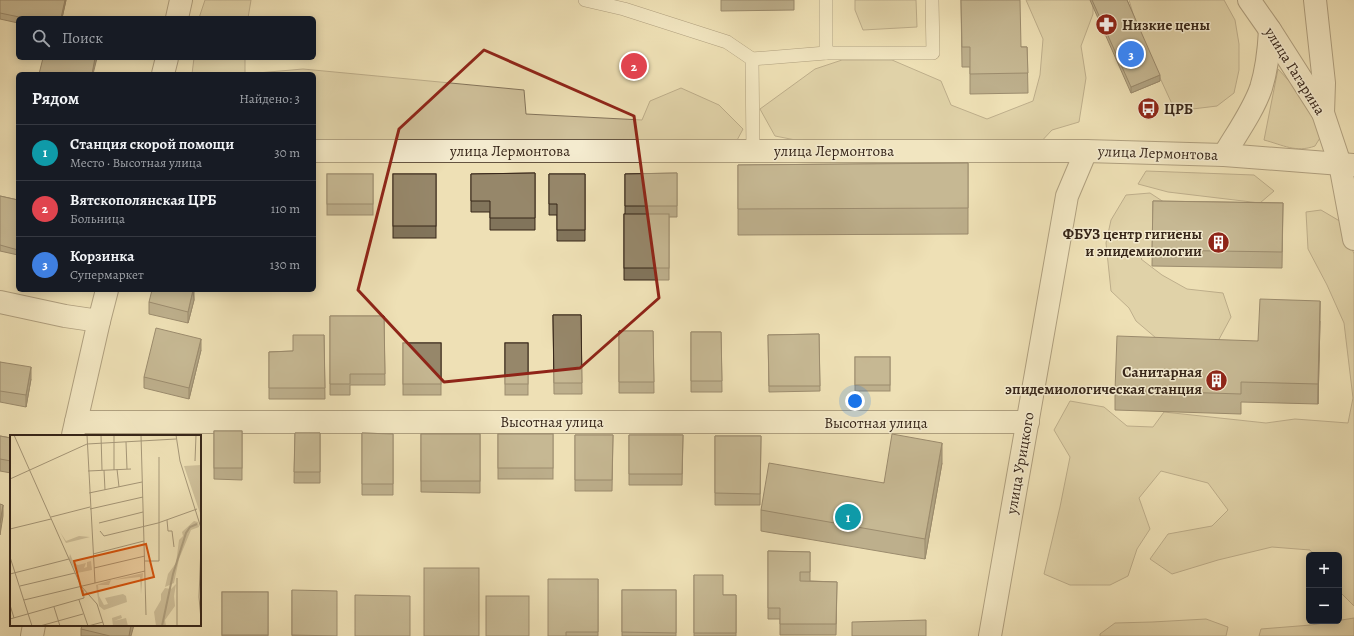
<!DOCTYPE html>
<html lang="ru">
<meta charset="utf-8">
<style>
:root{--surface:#171b24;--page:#20242c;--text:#f1f3f6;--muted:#9ea1a6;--line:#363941;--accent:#ea580c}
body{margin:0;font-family:Alegreya,serif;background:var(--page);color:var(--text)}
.controls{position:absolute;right:12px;bottom:12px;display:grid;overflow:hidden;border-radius:6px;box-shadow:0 2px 10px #0003}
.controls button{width:36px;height:36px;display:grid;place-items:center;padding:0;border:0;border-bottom:1px solid var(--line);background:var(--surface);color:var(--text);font:20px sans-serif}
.you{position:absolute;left:855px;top:401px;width:14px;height:14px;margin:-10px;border:3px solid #fff;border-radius:50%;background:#1a73e8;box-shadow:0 0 0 6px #1a73e833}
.badge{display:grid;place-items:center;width:26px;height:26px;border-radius:50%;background:var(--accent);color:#fff;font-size:13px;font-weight:700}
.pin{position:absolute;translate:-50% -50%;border:2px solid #fff;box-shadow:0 1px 4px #0006}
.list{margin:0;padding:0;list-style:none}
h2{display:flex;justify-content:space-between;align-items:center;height:52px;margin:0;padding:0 16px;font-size:17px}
h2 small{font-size:13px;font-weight:400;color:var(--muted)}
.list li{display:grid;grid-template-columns:26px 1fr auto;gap:12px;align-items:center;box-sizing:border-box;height:56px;padding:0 16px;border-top:1px solid var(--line)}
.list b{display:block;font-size:15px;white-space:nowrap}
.list p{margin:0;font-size:13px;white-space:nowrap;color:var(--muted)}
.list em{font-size:13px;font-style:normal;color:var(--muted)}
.icon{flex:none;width:22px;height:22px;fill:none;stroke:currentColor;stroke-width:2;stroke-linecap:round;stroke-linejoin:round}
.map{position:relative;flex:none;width:1354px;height:636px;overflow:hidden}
.search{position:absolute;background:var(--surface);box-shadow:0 2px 10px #0003;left:16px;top:16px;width:300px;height:44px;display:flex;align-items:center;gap:10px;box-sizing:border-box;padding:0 14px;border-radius:6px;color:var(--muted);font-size:15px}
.panel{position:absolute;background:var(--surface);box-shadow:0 2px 10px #0003;left:16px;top:72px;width:300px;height:220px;border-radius:6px}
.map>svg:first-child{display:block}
.green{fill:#cfc09a;stroke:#83735a}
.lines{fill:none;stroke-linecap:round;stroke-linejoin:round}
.service-casing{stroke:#655440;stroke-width:14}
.minor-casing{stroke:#655440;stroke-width:24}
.tertiary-casing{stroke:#655440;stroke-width:24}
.service{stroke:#f4ebcf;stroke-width:13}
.minor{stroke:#f4ebcf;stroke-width:22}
.tertiary{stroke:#f4ebcf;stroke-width:22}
.wall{fill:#81745b;stroke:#372619}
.shaded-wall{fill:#695e4a;stroke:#372619}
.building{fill:#96876a;stroke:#372619}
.marked{fill:none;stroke:#8f2418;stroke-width:3;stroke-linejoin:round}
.labels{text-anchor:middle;stroke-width:3;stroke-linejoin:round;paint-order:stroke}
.poi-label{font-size:15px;font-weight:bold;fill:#372619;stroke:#f4ebcf;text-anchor:start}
.street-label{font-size:15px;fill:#372619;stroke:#f4ebcf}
.inset-river{fill:none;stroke:#b0a180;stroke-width:2}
.inset-road{fill:none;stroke:#a59677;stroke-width:1}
.view{fill:#d6540d;fill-opacity:0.15;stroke:#d6540d;stroke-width:2}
.inset-edge{fill:none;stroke:#372619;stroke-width:2}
</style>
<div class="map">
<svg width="1354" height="636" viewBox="0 0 1354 636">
<rect width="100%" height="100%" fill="#eee0b5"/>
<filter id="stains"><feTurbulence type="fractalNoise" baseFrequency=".005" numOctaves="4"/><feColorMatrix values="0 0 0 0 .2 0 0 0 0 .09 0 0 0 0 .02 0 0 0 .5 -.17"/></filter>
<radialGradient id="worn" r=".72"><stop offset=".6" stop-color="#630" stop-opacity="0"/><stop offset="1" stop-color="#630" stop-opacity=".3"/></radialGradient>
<!-- green -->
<g class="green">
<path d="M205 0H251L248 18H199Z"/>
<path d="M855 0H916L917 27 863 30 855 10Z"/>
<path d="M1026 0H1093V14L1081 46 1086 78 1079 122 1052 130 1037 146 816 144 775 136 760 109 815 69 842 60H892L941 81 951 105 987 119 1033 101 1040 75 1043 39Z"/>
<path d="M1129 0H1224L1235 20 1239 44V70L1234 93 1217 106 1176 111 1172 104 1138 30Z"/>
<path d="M194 58H245V74H192Z"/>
<path d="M303 69 524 90 526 114 642 120 650 101 681 88 719 105 743 129 735 144 314 143V74H246Z"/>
<path d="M1278 69 1315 109 1323 133 1315 146C1296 153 1283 145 1264 140Z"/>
<path d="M1146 171 1254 175 1274 191 1260 203 1168 192 1138 184Z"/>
<path d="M1150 193 1173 208 1155 245 1141 259 1162 275 1187 289 1223 293 1231 317 1217 343 1156 338 1136 321 1129 308 1111 291 1106 243 1111 220 1126 195Z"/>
<path d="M1321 210 1343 223 1354 254V606L1339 591V555H1314L1310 550 1272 547 1218 560 1172 574 1150 559 1168 534 1212 526 1228 510 1208 483 1161 471 1139 498 1150 529 1137 549 1128 576 1110 585H1070L1044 574 1060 507 1070 457 1054 430 1070 401 1104 407 1127 426 1153 427 1164 412 1266 423 1295 419 1348 423 1353 398 1344 323 1327 285 1308 249 1306 212Z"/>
<path d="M1354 618V636H1259L1261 629 1311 625Z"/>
<path d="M1206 619 1228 627 1226 636H1100V634L1115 623 1152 622Z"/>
</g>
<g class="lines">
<defs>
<g id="service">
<path d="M585 0 624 9 727 42 752 59 753 151"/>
<path d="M826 0V53"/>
<path d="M752 59 826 53H933L932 0"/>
</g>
<g id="minor">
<path d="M1315 0 1324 83 1323 113"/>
<path d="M177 18 181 0"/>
<path d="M163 74 167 58"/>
<path d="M314 151H1086L1224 155 1354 165"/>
<path d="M1224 155C1237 133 1253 111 1261 88 1267 69 1269 49 1270 30"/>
<path d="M0 302 65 316 99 321"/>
<path d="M76 422H1028"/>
<path d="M73 435 99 321 107 290"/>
<path d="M32 636 34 625"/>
<path d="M990 636 1067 196 1086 151"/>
</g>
<path id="tertiary" d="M1249 0 1270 30 1323 113 1340 164 1354 239"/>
</defs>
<!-- service casing -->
<use href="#service" class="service-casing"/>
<!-- minor casing -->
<use href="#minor" class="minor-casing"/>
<!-- tertiary casing -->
<use href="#tertiary" class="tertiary-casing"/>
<!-- service -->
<use href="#service" class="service"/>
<!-- minor -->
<use href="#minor" class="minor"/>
<!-- tertiary -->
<use href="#tertiary" class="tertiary"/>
</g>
<!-- wall -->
<g class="wall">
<path d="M0 0H66L62 18H18V23L0 19Z"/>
<path d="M721 0H794V10L721 11Z"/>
<path d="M961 0 1021 47H1027L1028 93 970 94V67H962Z"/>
<path d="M1090 0H1127L1160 81 1131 93Z"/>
<path d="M968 163V234L738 235V165Z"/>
<path d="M535 173V230H490V212H471V174Z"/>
<path d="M677 173V217H669V280H624V214H625V174Z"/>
<rect x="327" y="174" width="46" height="41"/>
<rect x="393" y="174" width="43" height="64"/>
<path d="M549 174H585V241H557V215H549Z"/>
<path d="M0 196 18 200V255L0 251Z"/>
<path d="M1153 201 1283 203 1282 268 1152 266Z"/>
<path d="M194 290V300L188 323 149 314V302Z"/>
<path d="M553 315H581L582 394H554Z"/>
<path d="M330 316H384L385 385H350V395H330Z"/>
<path d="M1320 321 1318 404 1241 402V414L1115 410V390L1258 341Z"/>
<path d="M619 331H653L654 393H619Z"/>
<path d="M691 332H721L722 392H691Z"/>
<path d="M819 334 820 391 769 392 768 335Z"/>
<path d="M324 335 325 399H269V352L293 351Z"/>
<rect x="403" y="343" width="38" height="52"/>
<rect x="505" y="343" width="23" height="52"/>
<path d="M201 350 189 399 144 388V377Z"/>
<rect x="855" y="357" width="35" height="34"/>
<path d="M0 362 31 379 26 407 0 402Z"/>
<path d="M214 431H242V480L214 479Z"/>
<path d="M295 433H320V483H294Z"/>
<path d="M362 433 393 434V495H362Z"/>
<path d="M421 434H480V493L421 492Z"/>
<rect x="498" y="434" width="55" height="45"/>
<path d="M575 435H613L612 491H575Z"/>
<path d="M629 435H683L682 485H629Z"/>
<path d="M0 436 11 438V473L0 471Z"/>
<path d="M715 436H761L760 505H715Z"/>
<path d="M942 463 925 559 761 531V510L884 483Z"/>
<path d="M768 551 810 552V581L837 582 836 635H780V619H768Z"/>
<path d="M694 575 723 595H736V636H694Z"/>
<path d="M598 579V636H548Z"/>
<path d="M292 590 337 636H292Z"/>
<rect x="622" y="590" width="54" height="46"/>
<rect x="222" y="592" width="46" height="44"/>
<path d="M81 629 131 636H81Z"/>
</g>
<!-- shaded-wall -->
<g class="shaded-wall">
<path d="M65 0H66L62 18H61Z"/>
<path d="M95 58H97L93 74H92Z"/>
<path d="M1160 75V81L1131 93V87Z"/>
<path d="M193 290 194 300 188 323V312Z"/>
<path d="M1320 301V321L1318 404V384Z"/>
<path d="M201 339V350L189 399V388Z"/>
<path d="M31 367V379L26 407V395Z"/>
<path d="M942 443V463L925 559V539Z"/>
<path d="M3 505V516L0 535V523Z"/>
<path d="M131 625H134L131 636H129Z"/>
</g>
<!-- building -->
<g class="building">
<path d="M0 0H65L61 18H24L0 13Z"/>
<path d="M961 0H1020L1021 47H1027L1028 73 970 74V47H962Z"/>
<path d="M1092 0H1127L1160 75 1131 87Z"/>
<path d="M43 58H95L92 74H39Z"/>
<path d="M968 163V208L738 209V165Z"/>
<path d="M535 173V218H490V201H471V174Z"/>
<path d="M677 173V206H625V174Z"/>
<rect x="327" y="174" width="46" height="30"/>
<rect x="393" y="174" width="43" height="52"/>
<path d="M549 174H585V230H557V204H549Z"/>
<path d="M0 196 18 200V250L0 245Z"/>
<path d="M1153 201 1283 203 1282 252 1152 250Z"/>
<rect x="624" y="214" width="45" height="54"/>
<path d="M152 290H193L188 312 149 302Z"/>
<path d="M1260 299 1320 301 1318 384 1241 382V394L1115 390 1117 336 1258 341Z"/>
<path d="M553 315H581L582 383H554Z"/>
<path d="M330 316H384L385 374H350V384H330Z"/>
<path d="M156 328 201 339 189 388 144 377Z"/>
<path d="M619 331H653L654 382H619Z"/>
<path d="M691 332H721L722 381H691Z"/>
<path d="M819 334 820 386H769L768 335Z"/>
<path d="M293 335H324L325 388H269V352L293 351Z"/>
<rect x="403" y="343" width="38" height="41"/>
<rect x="505" y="343" width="23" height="41"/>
<rect x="855" y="357" width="35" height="28"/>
<path d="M0 362 31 367 26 395 0 391Z"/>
<rect x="214" y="431" width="28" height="37"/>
<path d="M295 433H320V472H294Z"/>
<path d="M362 433 393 434V484H362Z"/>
<rect x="421" y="434" width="59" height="47"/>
<rect x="498" y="434" width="55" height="34"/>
<path d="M892 434 942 443 925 539 761 510 769 463 884 483Z"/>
<path d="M575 435H613L612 480H575Z"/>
<path d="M629 435H683L682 474H629Z"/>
<path d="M0 436 11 438V461L0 459Z"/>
<path d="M715 436H761L760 494 715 493Z"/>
<path d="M0 504 3 505 0 523Z"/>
<path d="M768 551 810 552V572H800V581L837 582 836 624H780V608H768Z"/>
<rect x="424" y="568" width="55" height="68"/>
<path d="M694 575H723V595H736V633H694Z"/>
<path d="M548 579H598V632H566V636H548Z"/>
<path d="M292 590 337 591V636L292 635Z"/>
<path d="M622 590H676V633L622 632Z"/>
<rect x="222" y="592" width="46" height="43"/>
<path d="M355 595 410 596V636H355Z"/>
<rect x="486" y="596" width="43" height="40"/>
<path d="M926 620V636H852V622Z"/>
<path d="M82 625H131L129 636H110L81 629Z"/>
</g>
<!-- marked area -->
<path d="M0 0H1354V636H0ZM484 50 634 116 659 298 580 368 444 382 358 290 399 129Z" fill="#eee0b5" fill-opacity=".55" fill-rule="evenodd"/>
<path class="marked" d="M484 50 634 116 659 298 580 368 444 382 358 290 399 129Z"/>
<!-- icons -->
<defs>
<symbol id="pharmacy-disc" viewBox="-11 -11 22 22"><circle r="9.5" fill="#8f2418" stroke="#f4ebcf"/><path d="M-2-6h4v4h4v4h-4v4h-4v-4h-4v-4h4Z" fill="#fff"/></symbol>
<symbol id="bus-disc" viewBox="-11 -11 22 22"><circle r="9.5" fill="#8f2418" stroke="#f4ebcf"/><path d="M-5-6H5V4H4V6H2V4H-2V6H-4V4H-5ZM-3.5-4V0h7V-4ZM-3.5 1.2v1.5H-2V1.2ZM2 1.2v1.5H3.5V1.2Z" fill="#fff"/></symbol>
<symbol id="building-disc" viewBox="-11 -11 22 22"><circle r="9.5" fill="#8f2418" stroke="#f4ebcf"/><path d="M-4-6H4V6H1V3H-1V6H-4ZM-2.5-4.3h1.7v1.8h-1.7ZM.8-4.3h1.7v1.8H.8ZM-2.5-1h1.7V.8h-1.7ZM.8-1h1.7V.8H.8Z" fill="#fff"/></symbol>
</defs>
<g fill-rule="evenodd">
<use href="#pharmacy-disc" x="1094" y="12" width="25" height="25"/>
<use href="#bus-disc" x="1136" y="96" width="25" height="25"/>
<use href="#building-disc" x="1206" y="230" width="25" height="25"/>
<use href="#building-disc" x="1204" y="368" width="25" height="25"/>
</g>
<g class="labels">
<!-- poi labels -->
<g class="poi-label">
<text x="1122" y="30">Низкие цены</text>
<text x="1164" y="114">ЦРБ</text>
<text x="1202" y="239" text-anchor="end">ФБУЗ центр гигиены<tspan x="1202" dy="17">и эпидемиологии</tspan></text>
<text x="1202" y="377" text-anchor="end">Санитарная<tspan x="1202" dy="17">эпидемиологическая станция</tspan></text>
</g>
<!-- street labels -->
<g class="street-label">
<text transform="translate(1295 71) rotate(58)" y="5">улица Гагарина</text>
<text x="510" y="156">улица Лермонтова</text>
<text x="834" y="156">улица Лермонтова</text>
<text transform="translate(1158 153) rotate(2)" y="5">улица Лермонтова</text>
<text x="552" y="427">Высотная улица</text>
<text x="876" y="428">Высотная улица</text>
<text transform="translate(1020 463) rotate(-80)" y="5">улица Урицкого</text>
</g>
</g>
<!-- overview -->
<g transform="translate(10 435)">
<rect width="191" height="191" fill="#eee0b5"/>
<path d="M191 30V81L174 31ZM184 86 188 87 189 92 181 95 169 124 164 148 155 152 158 139 166 128 169 105 173 101 172 97ZM50 97 56 106 69 101 80 102 56 108ZM60 119 63 126 69 124 64 128 68 130 76 128 74 133 77 132V127L81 126 82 135 67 138 72 148 59 124ZM133 138 131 159 130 142 103 145ZM101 145 99 150H88L89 161 94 170 98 169 95 163 113 159 116 161 117 167 94 175 89 171 86 150ZM166 149 164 161 165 171 155 185 156 191H146L144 177 151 165V159L155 153 161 154ZM111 180 112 183 104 186 116 183 118 191H103L102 183Z" fill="#cfc09a"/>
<path class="inset-river" d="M152 191 163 139 176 98 180 92 187 89"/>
<path class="inset-road" d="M4 0 71 151 87 169 94 191M77 0 85 148M91 0 92 35M104 0V35M131 0 136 180M166 0 170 26 191 93M116 7 117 34M185 26 186 0M107 34 109 52M94 35 95 55M78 36 121 34M0 44 77 9 166 4M79 58 132 47M80 74 133 62M41 82 80 72M157 85 158 96H162L164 112M89 88 133 77M0 94 41 84M90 96 94 101 148 88 187 74M191 111 189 162 191 185M83 119 134 106M0 122 22 191M135 126H149V22M84 133 135 121M0 139 59 124M10 151 65 138M14 165 135 136M69 165 78 191M0 170 4 183M44 172 50 191M0 184 74 163 73 155M30 191 73 179M78 191 93 187M167 191V143"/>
<path class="view" d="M136 109 144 142 73 160 64 126Z"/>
<rect width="191" height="191" class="inset-edge"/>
</g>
<rect width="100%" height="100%" filter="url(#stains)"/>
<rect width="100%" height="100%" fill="url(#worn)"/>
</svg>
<div class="controls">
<button>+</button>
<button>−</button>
</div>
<div class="you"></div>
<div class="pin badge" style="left:848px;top:517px;background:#0f9aa8">1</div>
<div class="pin badge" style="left:634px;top:66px;background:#e0444e">2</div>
<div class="pin badge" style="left:1131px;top:54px;background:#3f7fe0">3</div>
<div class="search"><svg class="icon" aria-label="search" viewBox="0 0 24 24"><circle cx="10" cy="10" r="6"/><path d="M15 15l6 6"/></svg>Поиск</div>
<section class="panel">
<h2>Рядом<small>Найдено: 3</small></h2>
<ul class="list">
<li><span class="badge" style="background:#0f9aa8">1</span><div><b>Станция скорой помощи</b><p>Место · Высотная улица</p></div><em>30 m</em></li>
<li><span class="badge" style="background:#e0444e">2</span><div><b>Вятскополянская ЦРБ</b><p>Больница</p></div><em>110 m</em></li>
<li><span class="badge" style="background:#3f7fe0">3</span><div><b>Корзинка</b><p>Супермаркет</p></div><em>130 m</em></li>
</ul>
</section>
</div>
